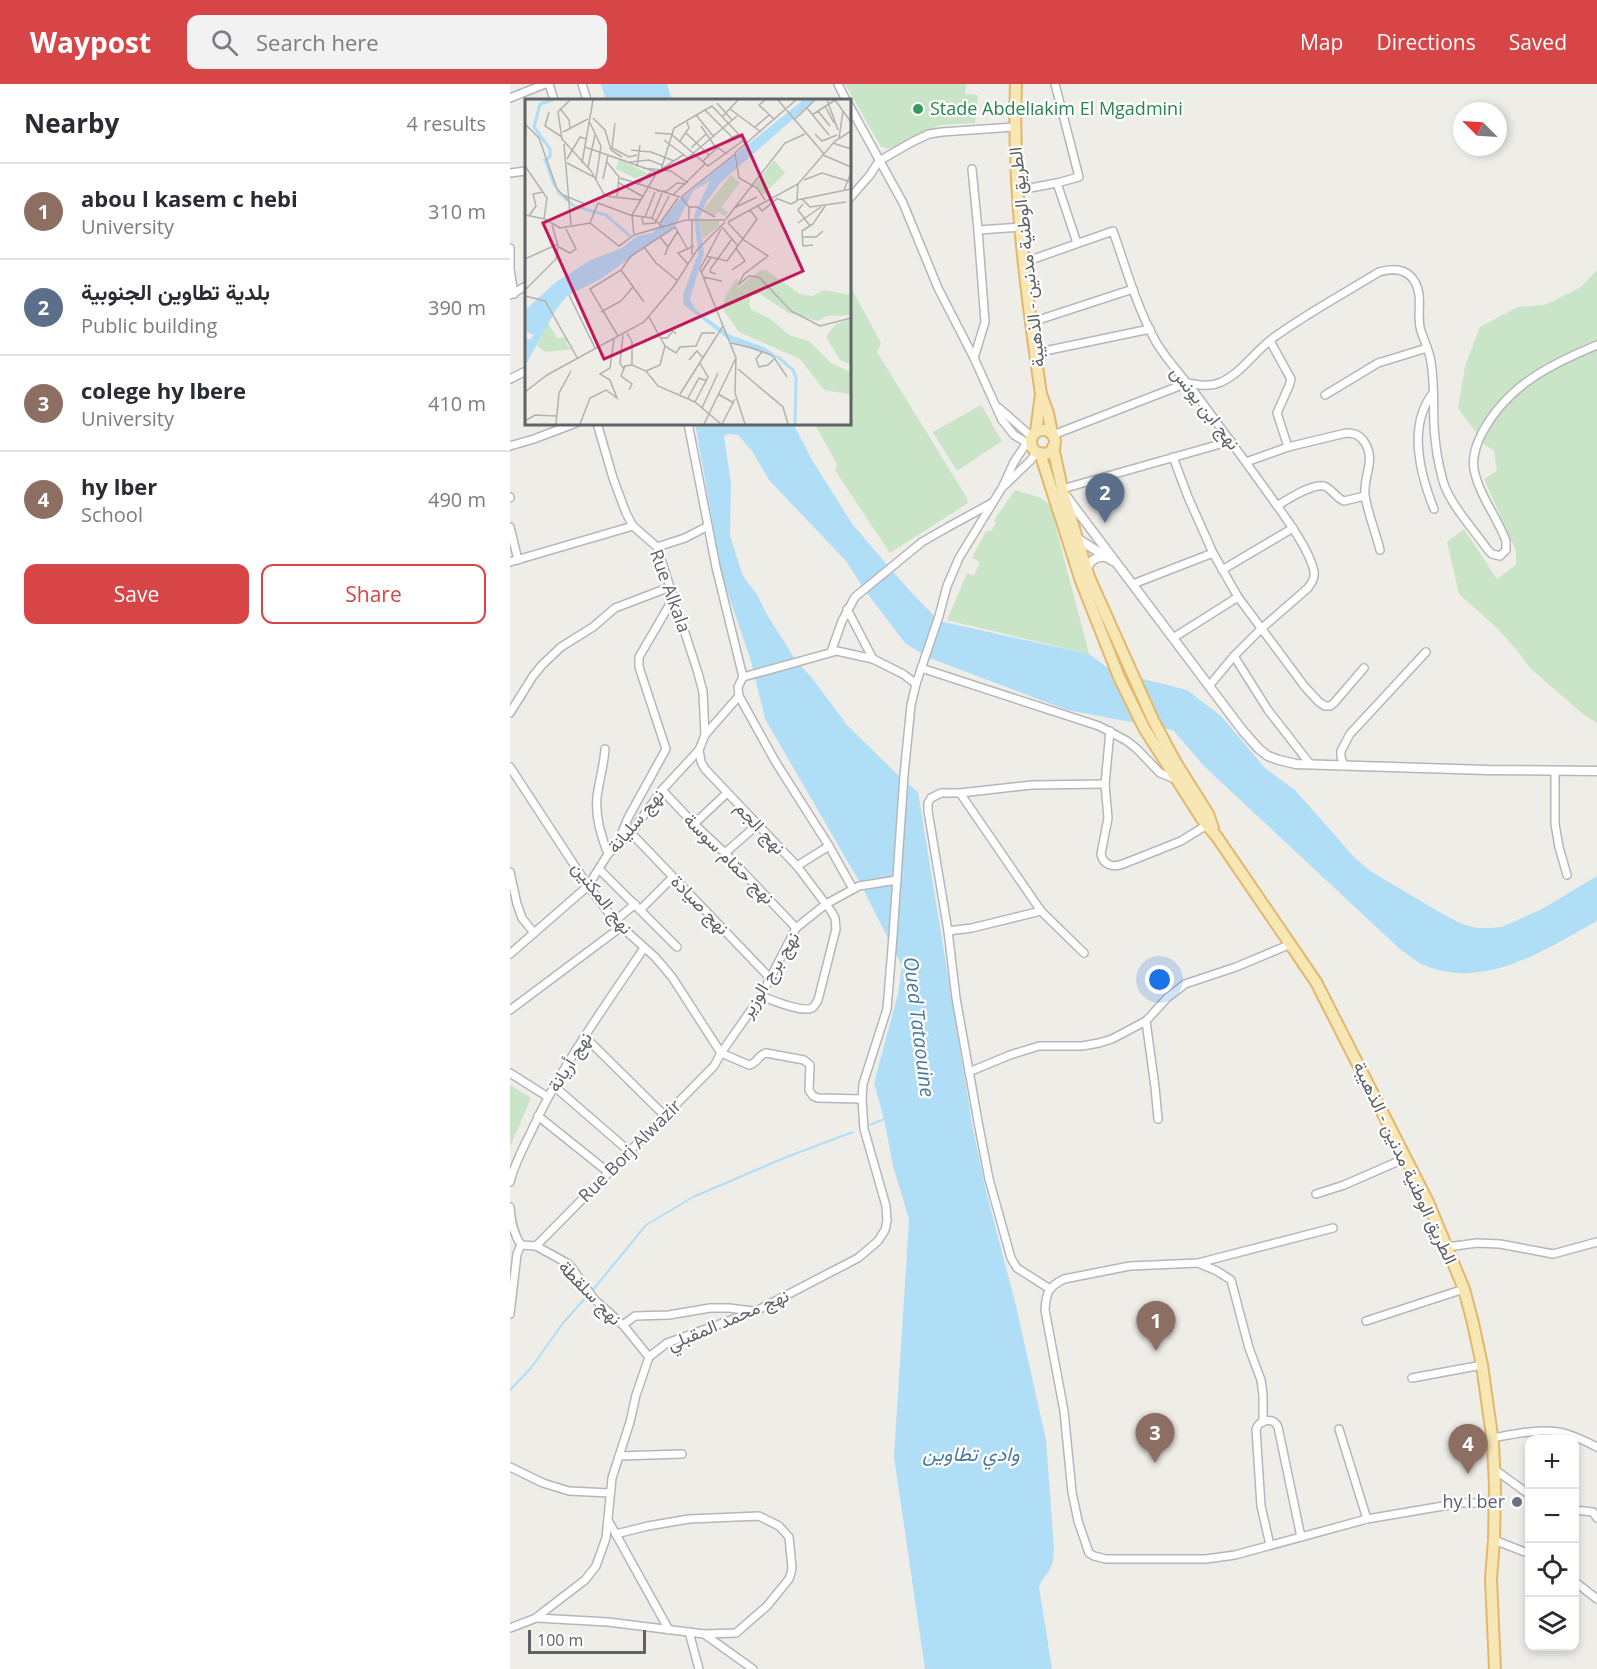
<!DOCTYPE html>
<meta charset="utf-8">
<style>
:root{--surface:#fff;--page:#f2f2f3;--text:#2b2b33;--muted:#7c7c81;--line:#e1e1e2;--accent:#d74546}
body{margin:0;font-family:"Open Sans",Vazirmatn,sans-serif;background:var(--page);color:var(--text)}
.controls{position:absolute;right:18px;bottom:18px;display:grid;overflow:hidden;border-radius:12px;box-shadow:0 3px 9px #0003}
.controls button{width:54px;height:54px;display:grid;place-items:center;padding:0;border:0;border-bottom:2px solid var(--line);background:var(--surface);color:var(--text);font:30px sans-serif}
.compass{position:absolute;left:943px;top:18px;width:54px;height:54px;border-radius:50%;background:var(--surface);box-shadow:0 3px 9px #0003;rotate:294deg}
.scale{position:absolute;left:18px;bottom:15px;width:118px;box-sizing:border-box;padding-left:6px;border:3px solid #5f6366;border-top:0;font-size:16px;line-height:21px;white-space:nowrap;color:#5f6366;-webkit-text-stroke:4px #fff;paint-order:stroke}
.you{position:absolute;left:650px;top:896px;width:21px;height:21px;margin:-15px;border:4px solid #fff;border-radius:50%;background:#1a73e8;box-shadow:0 0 0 9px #1a73e833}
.badge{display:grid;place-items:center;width:39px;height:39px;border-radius:50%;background:var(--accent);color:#fff;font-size:20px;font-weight:700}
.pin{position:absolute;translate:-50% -50px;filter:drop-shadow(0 2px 3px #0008)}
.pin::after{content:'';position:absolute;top:32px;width:21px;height:18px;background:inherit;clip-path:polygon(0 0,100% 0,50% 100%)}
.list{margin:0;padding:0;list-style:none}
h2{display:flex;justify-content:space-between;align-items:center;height:78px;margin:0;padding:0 24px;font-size:26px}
h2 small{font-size:20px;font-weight:400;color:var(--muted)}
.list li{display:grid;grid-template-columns:39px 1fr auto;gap:18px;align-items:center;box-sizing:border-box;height:96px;padding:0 24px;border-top:2px solid var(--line)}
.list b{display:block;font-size:22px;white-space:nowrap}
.list p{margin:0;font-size:20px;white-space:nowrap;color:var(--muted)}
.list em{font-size:20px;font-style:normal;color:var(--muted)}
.actions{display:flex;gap:12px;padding:18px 24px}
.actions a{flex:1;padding:14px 0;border:2px solid var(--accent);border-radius:12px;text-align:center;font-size:21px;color:var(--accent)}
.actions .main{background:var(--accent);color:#fff}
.icon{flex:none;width:33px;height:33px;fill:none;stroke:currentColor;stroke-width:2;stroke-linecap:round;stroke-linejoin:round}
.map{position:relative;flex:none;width:1087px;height:1585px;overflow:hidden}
header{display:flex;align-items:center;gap:36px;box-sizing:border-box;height:84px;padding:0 30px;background:var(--accent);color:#fff}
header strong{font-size:28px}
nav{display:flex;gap:33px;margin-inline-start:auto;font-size:21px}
.search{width:420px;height:54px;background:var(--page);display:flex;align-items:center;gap:15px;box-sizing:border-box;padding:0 21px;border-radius:12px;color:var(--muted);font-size:22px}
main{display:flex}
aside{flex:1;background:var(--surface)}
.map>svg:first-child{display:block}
.green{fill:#c9e4c7}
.water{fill:#b0def6}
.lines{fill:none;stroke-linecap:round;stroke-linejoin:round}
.stream{stroke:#b0def6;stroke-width:2}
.minor-casing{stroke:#b4b7ba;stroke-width:10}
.tertiary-casing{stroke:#b4b7ba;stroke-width:11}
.primary-casing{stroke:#e3b86d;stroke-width:14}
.minor{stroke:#fff;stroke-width:7}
.tertiary{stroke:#fff;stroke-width:8}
.primary{stroke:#f7e7b5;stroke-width:10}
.leisure-dot{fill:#2e9e5b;stroke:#fff;stroke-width:2}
.worship-dot{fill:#6b7280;stroke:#fff;stroke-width:2}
.labels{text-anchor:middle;stroke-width:4.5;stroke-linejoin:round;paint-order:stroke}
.leisure-label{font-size:18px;fill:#27864d;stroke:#fff;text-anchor:start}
.street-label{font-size:18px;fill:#5f6366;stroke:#fff}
.worship-label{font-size:18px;fill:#5b616d;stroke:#fff;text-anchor:end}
.water-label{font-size:20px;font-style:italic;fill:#4b7a9f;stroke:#fff}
.inset-river{fill:none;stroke:#b0def6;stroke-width:3}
.inset-road{fill:none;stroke:#b1b2b0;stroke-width:1.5}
.view{fill:#c2185b;fill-opacity:0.15;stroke:#c2185b;stroke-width:3}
.inset-edge{fill:none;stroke:#5f6366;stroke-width:3}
</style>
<header>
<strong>Waypost</strong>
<div class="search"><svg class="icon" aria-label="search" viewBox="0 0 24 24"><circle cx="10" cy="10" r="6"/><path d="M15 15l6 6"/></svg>Search here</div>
<nav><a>Map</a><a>Directions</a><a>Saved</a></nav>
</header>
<main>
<aside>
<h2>Nearby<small>4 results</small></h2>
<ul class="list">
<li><span class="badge" style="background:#8d6e63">1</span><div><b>abou l kasem c hebi</b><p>University</p></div><em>310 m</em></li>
<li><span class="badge" style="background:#5c6f8a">2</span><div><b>بلدية تطاوين الجنوبية</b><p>Public building</p></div><em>390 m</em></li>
<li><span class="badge" style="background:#8d6e63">3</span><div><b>colege hy lbere</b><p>University</p></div><em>410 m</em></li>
<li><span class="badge" style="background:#8d6e63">4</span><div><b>hy lber</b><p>School</p></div><em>490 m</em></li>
</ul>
<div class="actions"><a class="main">Save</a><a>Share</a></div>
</aside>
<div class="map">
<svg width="1087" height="1585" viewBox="0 0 1087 1585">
<rect width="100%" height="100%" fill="#efede8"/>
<!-- green -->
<g class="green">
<path d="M335 0H456L455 10 468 11 465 39 430 41 379 65 371 63Z"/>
<path d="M1087 186V639L1073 630 1021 585 1005 564 986 543 949 510 937 458 954 445 987 495 1006 481V467L974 395 987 387 984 367 975 361 948 324 955 282 970 243 1008 223 1035 221 1071 203Z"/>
<path d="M339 200 371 259 367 268 457 414 458 419 380 469 325 386 327 380 304 339H339Z"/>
<path d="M471 321 492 357 447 387 423 348Z"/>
<path d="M505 406 531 414 540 421 579 570 437 536 457 489 464 492 470 478 462 474 476 447H481L486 439 484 436Z"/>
<path d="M0 1001 21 1014 0 1063Z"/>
</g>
<!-- water -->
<g class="water">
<path d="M91 0H157L162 16H96Z"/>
<path d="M185 339H283L302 376 343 441 399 506 429 537 579 570 602 587 677 606 711 632 755 684 785 706 844 773 860 787 938 833 952 840 967 844H979L992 843 1032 825 1087 792V837C1036 865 975 907 914 881 906 878 899 871 891 866L695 683 663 646 557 626 417 573 395 559 354 505 336 477 259 396 242 367 228 351 219 350 214 352 221 400 220 452 233 492 248 512 256 529 287 578 302 594 337 641 390 693 408 708 463 1045 476 1107 506 1222 536 1356 544 1464C544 1471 543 1479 540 1485 536 1492 531 1496 529 1503L542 1585H415L384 1373 399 1135 383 1082 374 1035 364 999 388 910 392 882 349 797 255 635 241 577 212 492Z"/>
</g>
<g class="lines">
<!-- stream -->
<g class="stream">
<path d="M357 1042 377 1034"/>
<path d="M82 1207 136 1141 183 1113 274 1074 343 1048"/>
<path d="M0 1306 21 1284 53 1239 78 1211"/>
</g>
<defs>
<g id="minor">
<path d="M39 0 44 16"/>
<path d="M72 0 77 16"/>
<path d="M328 0 336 16"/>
<path d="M0 14 35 0"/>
<path d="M339 21 393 119 428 204 464 274 492 336 504 351 522 362"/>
<path d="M462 85 468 146 475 238 464 274"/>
<path d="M0 89 16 87"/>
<path d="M547 99 567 159"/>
<path d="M509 106 547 99 569 93 545 0"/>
<path d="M339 115 360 91 369 77 402 58 419 50 432 48 504 43"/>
<path d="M468 146 511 143"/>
<path d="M0 164V185L4 210"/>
<path d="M515 178 603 147C616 184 627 224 646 258 658 278 674 294 688 313 713 347 738 381 763 416 776 434 799 465 804 487 805 494 802 498 798 504L752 544 724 572 699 602"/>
<path d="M0 211 16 202"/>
<path d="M522 238 623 205"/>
<path d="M760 257 781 295 779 302 767 329 778 363"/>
<path d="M525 269 640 245"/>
<path d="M0 295 16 287"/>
<path d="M923 309C897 342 910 390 924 425"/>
<path d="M815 311 868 279 917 264"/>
<path d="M489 324 522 353"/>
<path d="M87 339 103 394 116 429 123 442 147 463 188 589 193 608 195 651"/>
<path d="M178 339 206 483 233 593"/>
<path d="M543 351 677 299C688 301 699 303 709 299 731 290 744 268 763 254 796 230 833 210 869 188 882 184 897 184 905 198 913 212 907 228 910 243 912 253 918 263 920 273 925 296 923 320 924 342 925 361 928 379 933 397 939 419 964 446 978 466L982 470 990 472 996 466V457C987 433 968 409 964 385 962 372 966 361 972 349 997 302 1039 281 1087 261"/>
<path d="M0 362 24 355 66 339"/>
<path d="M663 373 678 413 703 469 728 513 795 603 809 618 815 622H820L824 619 854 584"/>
<path d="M736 378 778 363 836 349C845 349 850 351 855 359 866 377 853 392 855 411 857 427 866 449 870 466"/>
<path d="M495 401 520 377 527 368"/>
<path d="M552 405 721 357"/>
<path d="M0 413V414"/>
<path d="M767 422C778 415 801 400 814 402 821 404 826 414 834 417L855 412"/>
<path d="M0 443 8 476"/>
<path d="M147 463 175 454 198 442"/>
<path d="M0 478 123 442"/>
<path d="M712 486 783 444"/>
<path d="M623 500 703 469"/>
<path d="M337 525 363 575"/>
<path d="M663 554 728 513"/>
<path d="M321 568 332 537 345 513 412 458 438 443 482 419"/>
<path d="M724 572 758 626 800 680"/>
<path d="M411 584 589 642 617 657 627 665 650 689 667 696"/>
<path d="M233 593 327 567 363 575 393 590 406 600"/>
<path d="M229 612 265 677 319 762 343 805"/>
<path d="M0 629 23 592 32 581 51 563 83 543 105 524 160 503"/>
<path d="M600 647 595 700 598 734 591 770C593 781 603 784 613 780L671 757 700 739"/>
<path d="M95 665C94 681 89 697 87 713 85 733 91 752 98 770"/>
<path d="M189 666 191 678 195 685 287 782 321 827 325 834 326 845 308 916C306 919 305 922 302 924 291 929 262 916 251 912"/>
<path d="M834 682 831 673V667L840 650 916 568"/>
<path d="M0 683 78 802 105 837 145 873 162 893 211 969"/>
<path d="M1045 688V740L1049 763 1057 791"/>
<path d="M152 706 184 740 215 769 286 844"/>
<path d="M450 709 531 827"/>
<path d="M184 740 217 709"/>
<path d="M121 749 259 893"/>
<path d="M108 758 118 734 156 665 129 583V573L164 513"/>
<path d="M215 769 247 741"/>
<path d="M287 782 319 762"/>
<path d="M89 785 167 863"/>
<path d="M0 788 7 820 12 834 24 849"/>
<path d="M130 826 162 794"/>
<path d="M105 837 125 820"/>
<path d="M438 847 462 844 531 827 574 869"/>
<path d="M0 870 78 802 98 770 121 749 152 706 189 666 195 651 200 645 229 612 228 603 233 593"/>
<path d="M0 926 111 843"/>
<path d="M636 937 645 1003 648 1035"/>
<path d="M75 953 154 1031"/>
<path d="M211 969 239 981C247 980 248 971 256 969L294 976 300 981 299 1006 303 1012 308 1014 352 1015"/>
<path d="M459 988 500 971 529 962H572L589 959 602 955 636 937 657 914 675 900 726 883 781 860"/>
<path d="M0 989 38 1013"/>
<path d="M45 1003 120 1068"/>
<path d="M28 1032 98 1088"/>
<path d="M0 1098C4 1081 13 1064 21 1048 51 982 94 924 134 864"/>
<path d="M806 1110 834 1101 896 1074"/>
<path d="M0 1123C1 1137 3 1149 11 1161L7 1170 0 1230"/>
<path d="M823 1144 688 1179 620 1182 554 1195C538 1203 536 1209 535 1226L554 1327 562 1408 568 1437 579 1469 584 1472 596 1475H696L725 1471 857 1435 951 1419H984"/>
<path d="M11 1161 26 1162 57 1179 62 1184 84 1215 113 1241 139 1273"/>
<path d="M26 1162 204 982 211 969 251 912 286 844 316 820 349 802 387 796"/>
<path d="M937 1163 967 1159 990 1160 1043 1170 1087 1158"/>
<path d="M688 1179 707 1187 721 1196 739 1264 751 1296 753 1311V1338"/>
<path d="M540 1205 507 1184 501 1174 479 1095 469 1043 446 914 438 847 418 727V719L421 714 431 709H450L522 701 595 700"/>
<path d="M856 1237 954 1205"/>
<path d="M113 1241 125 1232 159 1231 200 1224H219L243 1227"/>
<path d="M902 1294 972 1281"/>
<path d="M829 1345 857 1435"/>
<path d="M982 1354C1005 1350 1034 1343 1057 1350 1067 1353 1077 1358 1087 1363"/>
<path d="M109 1372 172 1370"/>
<path d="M0 1383 33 1399 59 1407 100 1409"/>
<path d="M984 1385 1020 1411"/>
<path d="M1064 1426 1083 1428 1087 1434"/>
<path d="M98 1436 159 1546"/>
<path d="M106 1450 138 1442 179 1435 249 1432 269 1442 279 1453 282 1484 281 1489 279 1495 257 1522 226 1549 194 1550"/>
<path d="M984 1456 1020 1470"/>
<path d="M760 1461 751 1422 746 1345C750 1335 764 1333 768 1343L791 1453"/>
<path d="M1064 1497 1087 1515"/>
<path d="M27 1534 98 1538 194 1550 243 1585"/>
<path d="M0 1544 26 1534 32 1529 75 1496 86 1482 96 1454 102 1394 120 1338 126 1311 139 1273 157 1259 246 1227 348 1174 368 1157 375 1146 377 1137 376 1122 354 1045 352 1015 353 1000 377 925 383 852 394 691 401 621 406 600 429 532 437 502 449 474 493 402 504 378 516 360 521 356"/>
<path d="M179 1548 189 1585"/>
</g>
<g id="tertiary">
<path d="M556 412 733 647 749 665 758 672 769 676 786 680 977 686 1087 687"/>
<path d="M568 455 603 477"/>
<path d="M577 483C582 476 586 472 596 473"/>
</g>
<g id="primary">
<path d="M506 0C502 103 516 208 531 310L538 329 542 350"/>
<circle cx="533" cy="358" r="12"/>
<path d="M526 348 531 310"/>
<path d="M543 363 553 409 579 493 643 636 666 679 698 730 703 744"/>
<path d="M530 369 571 497 609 593 634 644 692 735 707 753 806 898 918 1118 954 1205 963 1239 972 1281 983 1359 985 1402 984 1456 981 1495 985 1585"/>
</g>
</defs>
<!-- minor casing -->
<use href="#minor" class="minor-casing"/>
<!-- tertiary casing -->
<use href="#tertiary" class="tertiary-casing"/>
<!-- primary casing -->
<use href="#primary" class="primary-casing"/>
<!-- minor -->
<use href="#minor" class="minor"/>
<!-- tertiary -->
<use href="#tertiary" class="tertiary"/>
<!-- primary -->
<use href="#primary" class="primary"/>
</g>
<!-- markers -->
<circle class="leisure-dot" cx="408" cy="25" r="6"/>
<circle class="worship-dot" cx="1007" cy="1418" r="6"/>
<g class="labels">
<!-- leisure labels -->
<g class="leisure-label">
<text x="420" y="31">Stade Abdelاakim El Mgadmini</text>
</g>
<!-- street labels -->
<g class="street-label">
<text transform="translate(517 173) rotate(-96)" y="6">الطريق الوطنية مدنين - الذهيبة</text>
<text transform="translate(695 324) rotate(52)" y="6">نهج ابن يونس</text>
<text transform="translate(160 507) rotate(70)" y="6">Rue Alkala</text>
<text transform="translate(126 737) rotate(-50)" y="6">نهج سليانة</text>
<text transform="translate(250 744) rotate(47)" y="6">نهج الجم</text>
<text transform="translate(219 775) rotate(45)" y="6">نهج حمّام سوسة</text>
<text transform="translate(92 814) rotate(52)" y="6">نهج المكنين</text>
<text transform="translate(190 821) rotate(46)" y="6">نهج صيادة</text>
<text transform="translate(260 891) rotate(-59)" y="6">نهج برج الوزير</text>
<text transform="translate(60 978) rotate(-58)" y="6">نهج أريانة</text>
<text transform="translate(120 1067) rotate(-45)" y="6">Rue Borj Alwazir</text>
<text transform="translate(895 1079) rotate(65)" y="6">الطريق الوطنية مدنين - الذهيبة</text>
<text transform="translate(80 1209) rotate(46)" y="6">نهج سلقطة</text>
<text transform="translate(218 1236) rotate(-23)" y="6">نهج محمد المقبلي</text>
</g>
<!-- worship labels -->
<g class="worship-label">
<text x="995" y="1424">hy l ber</text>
</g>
<!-- water labels -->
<g class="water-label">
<text transform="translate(409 943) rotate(83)" y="7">Oued Tataouine</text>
<text x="461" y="1377">وادي تطاوين</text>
</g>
</g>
<!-- overview -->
<g transform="translate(15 15)">
<rect width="326" height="326" fill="#efede8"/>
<path d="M94 60 122 74V76L110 79 91 70ZM249 61 260 74 238 96 230 86ZM206 76 215 84 196 108 203 113 200 117 193 113 190 117 179 110ZM174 120 194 122V127L178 140ZM235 171H241L275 195 288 197 298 191 325 196V216L302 217 293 222 264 214 235 195 227 196 224 203 225 210 244 219 264 236 284 242 306 264 325 273V295L299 291 275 260 214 233 197 209 201 196 212 179 213 189ZM325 220V265L315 261 301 238 311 225ZM23 224 32 239 41 238 42 247 48 250 21 253 12 247Z" fill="#c9e4c7"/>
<path d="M278 1H290L196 83 181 103 174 120 179 154 165 200 171 211 205 236 239 248 258 261 208 244 159 206 158 196 173 155 169 116 185 82 168 92 151 126 77 179 42 197 32 209 0 267V239L5 241 9 236 0 232V211L31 183 66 161 97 149 112 137 128 134 152 103Z" fill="#b0def6"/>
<path class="inset-river" d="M28 1 15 5 9 28 25 50V58L20 61 30 88M32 92 49 107 81 116 105 137M253 258 268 271 271 279 270 325"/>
<path class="inset-road" d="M45 1 33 13 37 40 66 72 80 97M240 1 234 6 250 21M253 1 299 55M302 1 313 31M310 1 326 23M192 4 207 21M300 7 309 24M35 9 44 21 45 29M282 9 304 36M205 10 236 33M293 12 305 27M24 13 20 27 37 38M171 16 189 38M287 16 310 1M197 18 213 1M68 19 80 31 86 51 97 58M270 20 290 1M64 22 76 47 71 80M90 24 87 49 104 58 112 56M0 25 14 39 32 90 44 102M176 27 189 46 202 55M230 28 244 16M38 33 63 20M130 34 146 35 183 67 219 41M161 34 184 56M290 35 297 42 312 36M208 39 180 11 187 7 222 44M314 39 318 12M139 41 163 59M155 42 164 29 162 23M0 44 1 26M308 44 326 50M39 45 46 126M60 48 131 73M191 48 214 35M166 49 181 35M106 51 126 53 149 62M210 54 271 1M210 54 214 79 232 89 240 101M298 56 326 68M42 60 55 38 61 40M178 62 192 49M82 63 94 78 92 97M105 63 124 61 137 66M158 63 212 17M42 64 69 78M57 64 68 1M0 67 22 99 19 120M63 68 70 36M112 68 115 46M118 69 146 72 163 84M136 71 149 29 180 11M95 79 155 98M78 80 83 56M279 81 297 74 326 83M94 84 117 97M273 85 272 101 326 90M112 86 126 73M319 91 326 74M132 92H142L152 84 161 85M38 96 60 105 80 97 116 101M148 96 180 65M156 98 210 55M156 98 164 108V120M253 100 266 105 272 102M277 100 285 108 321 103M73 104 105 116 127 119 139 129M278 105 273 111 285 127M232 106 237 112 253 99M164 108H172L190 118M209 109 232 98M0 116 20 120 35 129 65 124 94 147 109 136 161 121H201M107 116 132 73 158 56M107 116 109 136M4 117 11 107 8 95 18 93M117 118 118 125 130 124 144 97M120 118 130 93M127 119 137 94M167 120V156M201 120 260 44 280 35M203 123 273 85 310 42 326 32M65 124 73 104M135 124 153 99M203 124 219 141 243 157 219 175 213 186 224 177 234 178 266 212 295 227 326 219M273 124 296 108M197 128 212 146M196 130 175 170 211 259 210 294 220 325M135 138 143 148 140 156M277 138H291L298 132M288 146 278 147 277 132 288 125 300 107M34 148 45 154 51 150 41 130M119 148 131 164 153 182M143 148 153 132M181 157 202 162 232 120 225 111M0 160 33 145M163 165 153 154 169 147M96 171 106 157 150 128 162 149M207 171 220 162 211 149M176 174 186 158M191 175 185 173 186 169 207 140M178 178 197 182M0 191 31 160 33 147 27 126M44 196 70 249M0 197 20 202 53 260M76 213 96 202 108 188M102 234 107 243V266L121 272 133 287 170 303 196 325M98 236 95 264 99 270M93 237 65 190 96 171 119 203M135 239H142L148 232 151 235M206 244 227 249 244 255 250 259 243 266 234 268 231 260 237 253M140 247 151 254 155 248 171 247 177 234H190M250 260 262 278M164 261 172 252 178 259M213 270 258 308 263 325M121 272 135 266 140 247 124 218M104 291 107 285 96 277 100 267 107 266M0 293 22 276 119 223 149 187 172 151 200 123M155 295 198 227M193 295 209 304M163 299 174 279 182 282M170 303 183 278 175 264M177 309 193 274M0 322 10 316 31 317M31 325 34 294 46 272M55 325 65 299 81 291 92 299 85 281 75 275 85 269 89 240M179 325 211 259M197 325 210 300"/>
<path class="view" d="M217 36 278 172 79 260 18 124Z"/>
<rect width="326" height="326" class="inset-edge"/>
</g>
</svg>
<div class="controls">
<button>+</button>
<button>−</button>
<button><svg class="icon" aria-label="locate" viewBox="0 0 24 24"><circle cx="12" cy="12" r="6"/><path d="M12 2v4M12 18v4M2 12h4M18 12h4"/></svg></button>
<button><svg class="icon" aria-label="layers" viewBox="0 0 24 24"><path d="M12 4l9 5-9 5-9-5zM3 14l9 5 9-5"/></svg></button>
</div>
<svg class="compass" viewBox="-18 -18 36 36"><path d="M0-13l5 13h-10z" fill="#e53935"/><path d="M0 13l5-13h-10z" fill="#7c7c81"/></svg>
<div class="scale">100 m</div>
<div class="you"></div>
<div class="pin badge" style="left:646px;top:1267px;background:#8d6e63">1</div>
<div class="pin badge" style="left:595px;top:439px;background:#5c6f8a">2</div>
<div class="pin badge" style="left:645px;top:1379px;background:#8d6e63">3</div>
<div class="pin badge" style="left:958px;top:1390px;background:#8d6e63">4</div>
</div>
</main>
